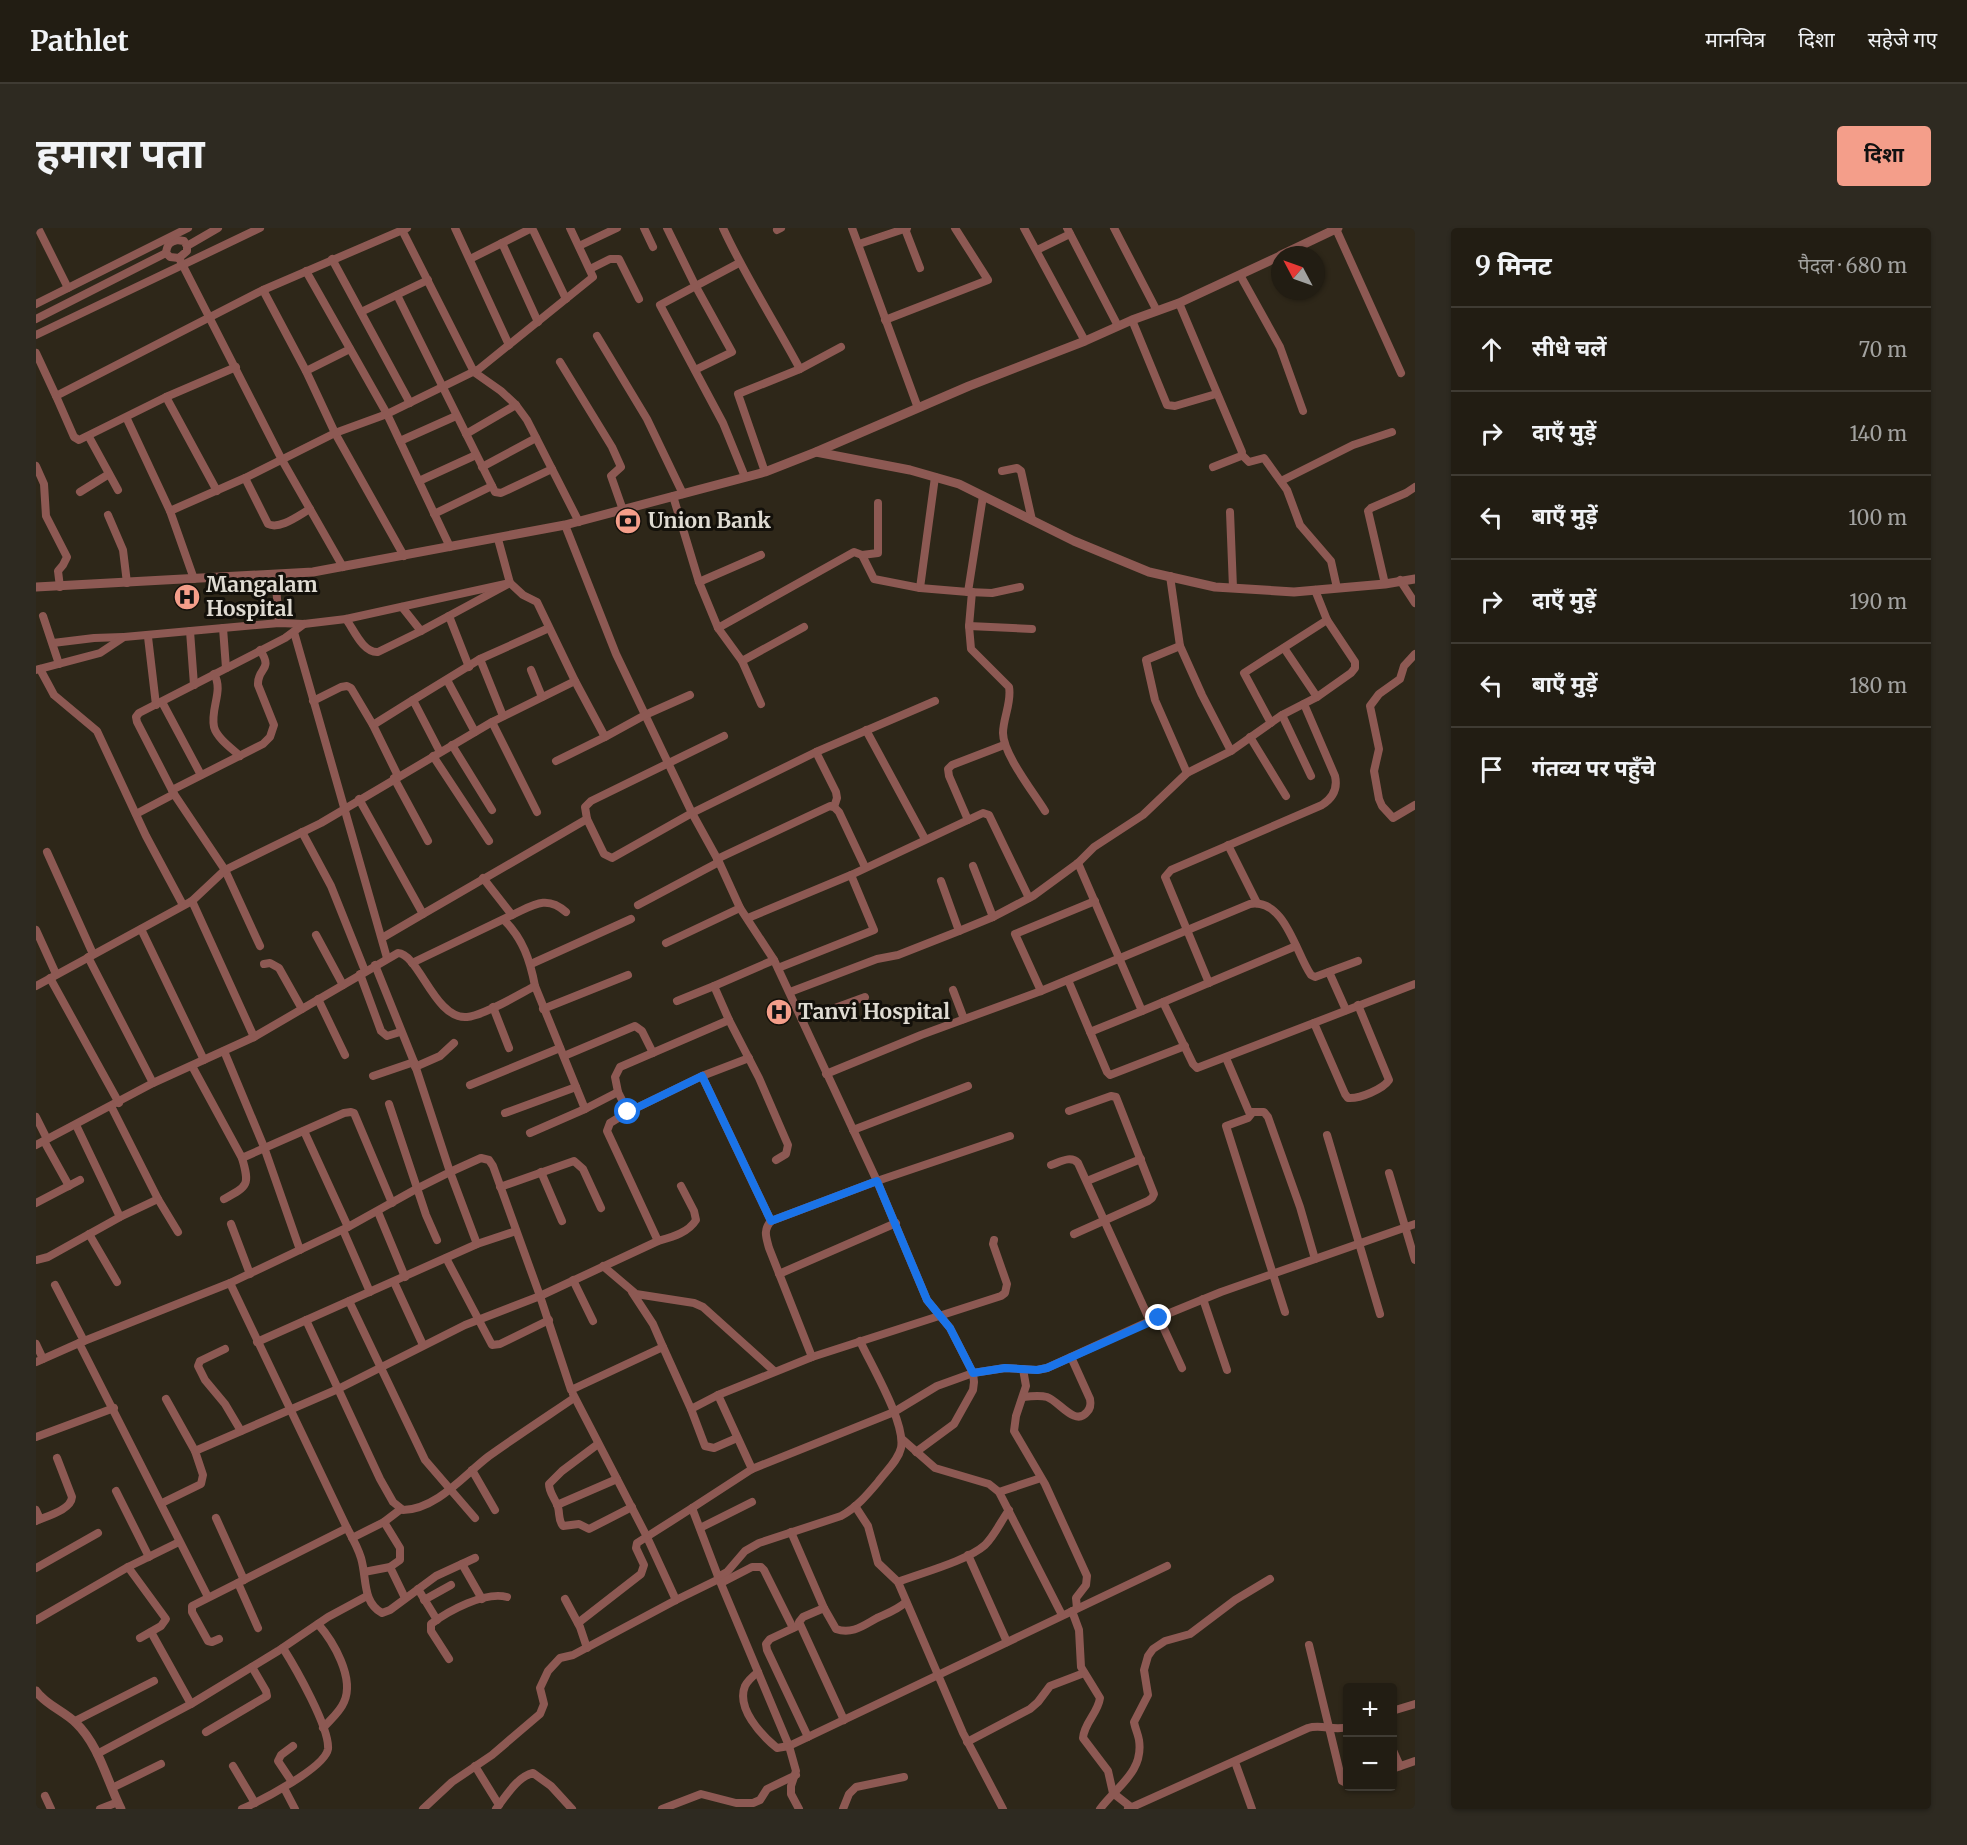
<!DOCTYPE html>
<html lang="hi">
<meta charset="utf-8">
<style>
:root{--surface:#221d13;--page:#2e2a21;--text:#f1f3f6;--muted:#a2a2a0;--line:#3f3b33;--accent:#f49e8a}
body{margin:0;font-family:Merriweather,"Noto Sans Devanagari",serif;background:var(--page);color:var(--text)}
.controls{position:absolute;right:18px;bottom:18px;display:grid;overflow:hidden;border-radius:6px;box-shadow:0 2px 4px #0004}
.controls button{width:54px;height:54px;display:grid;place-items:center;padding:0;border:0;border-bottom:2px solid var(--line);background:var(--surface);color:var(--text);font:30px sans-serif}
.compass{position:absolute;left:1235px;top:18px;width:54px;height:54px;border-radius:50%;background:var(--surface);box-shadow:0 2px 4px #0004;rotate:311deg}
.stop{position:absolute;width:18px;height:18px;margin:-14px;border:4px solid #1a73e8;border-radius:50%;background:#fff}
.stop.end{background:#1a73e8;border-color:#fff;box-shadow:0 2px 6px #0008}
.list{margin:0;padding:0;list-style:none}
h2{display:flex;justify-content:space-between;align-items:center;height:78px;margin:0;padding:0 24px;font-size:26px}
h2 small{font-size:20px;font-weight:400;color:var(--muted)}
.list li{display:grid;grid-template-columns:39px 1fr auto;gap:18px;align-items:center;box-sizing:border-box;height:84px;padding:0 24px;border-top:2px solid var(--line)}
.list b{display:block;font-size:22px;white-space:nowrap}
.list em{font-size:20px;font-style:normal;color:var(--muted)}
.icon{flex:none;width:33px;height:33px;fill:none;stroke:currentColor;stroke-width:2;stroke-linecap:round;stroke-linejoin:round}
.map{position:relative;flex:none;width:1379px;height:1581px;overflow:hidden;border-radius:6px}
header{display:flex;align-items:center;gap:36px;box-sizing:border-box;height:84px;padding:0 30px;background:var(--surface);border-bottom:2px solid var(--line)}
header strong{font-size:28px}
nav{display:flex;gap:33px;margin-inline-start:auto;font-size:21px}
.intro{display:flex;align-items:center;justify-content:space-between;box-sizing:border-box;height:144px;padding:0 36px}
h1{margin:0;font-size:42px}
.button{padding:15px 27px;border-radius:6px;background:var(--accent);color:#111;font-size:21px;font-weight:700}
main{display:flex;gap:36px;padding:0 36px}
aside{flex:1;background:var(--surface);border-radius:6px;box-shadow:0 2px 4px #0004}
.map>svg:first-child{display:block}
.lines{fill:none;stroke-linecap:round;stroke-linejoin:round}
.minor{stroke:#8d5953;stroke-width:8}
.tertiary{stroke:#8d5953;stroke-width:9}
.route{stroke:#1a73e8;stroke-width:8}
.labels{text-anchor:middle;stroke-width:6;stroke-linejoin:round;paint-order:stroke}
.poi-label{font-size:21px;font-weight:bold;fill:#dfdbd2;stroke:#13100a;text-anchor:start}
</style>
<header>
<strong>Pathlet</strong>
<nav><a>मानचित्र</a><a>दिशा</a><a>सहेजे गए</a></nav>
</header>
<div class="intro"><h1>हमारा पता</h1><a class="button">दिशा</a></div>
<main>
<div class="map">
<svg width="1379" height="1581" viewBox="0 0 1379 1581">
<rect width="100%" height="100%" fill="#2e2719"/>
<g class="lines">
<!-- minor -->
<g class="minor">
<path d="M2 0 32 60"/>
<path d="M419 0 473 117"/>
<path d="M608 0 617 19"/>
<path d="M631 0 659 57 696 124 659 142"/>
<path d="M687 0C709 48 739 94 764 141L702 166 729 244"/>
<path d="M816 0 882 180"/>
<path d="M988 0 1049 113"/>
<path d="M1031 0 1082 98"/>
<path d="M1078 0 1121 83"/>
<path d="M869 1 884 40"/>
<path d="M1300 1 1365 145"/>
<path d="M366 2 438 144 465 163 480 177 491 192 543 294"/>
<path d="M741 2 745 0"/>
<path d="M141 12 148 13 151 18V23L143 30 134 29 130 25C131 17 133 14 141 12Z"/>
<path d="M466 15 502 94"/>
<path d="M823 16 871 0"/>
<path d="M151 18 182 0"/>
<path d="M543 18 581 0"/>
<path d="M1001 22 1034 6"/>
<path d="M143 30 246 232 307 339"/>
<path d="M296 31 374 175"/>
<path d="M434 31 496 0 530 71"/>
<path d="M703 35 624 77 687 195 709 249"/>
<path d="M554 41 574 31H583L603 71"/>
<path d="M270 43 351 186 414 319"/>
<path d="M1204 47 1244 119 1267 183"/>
<path d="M227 62 270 143 299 205 368 328"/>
<path d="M361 67 459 264 465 265 516 241"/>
<path d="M1143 75 1206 224 1205 228 1177 239"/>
<path d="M0 76 152 0"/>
<path d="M325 84 392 52"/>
<path d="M0 91 130 25"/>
<path d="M849 92 952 52 919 0"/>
<path d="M1096 92 1131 177 1139 178 1180 166"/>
<path d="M0 107 224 0"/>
<path d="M561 108 611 191 647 266"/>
<path d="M0 125 20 168 227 62 371 0"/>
<path d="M524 134 576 219 585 239 575 248 587 282"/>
<path d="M764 141 805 119"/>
<path d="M270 143 314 121"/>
<path d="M20 168 38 209 43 212 130 169 200 139"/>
<path d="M130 169 181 263"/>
<path d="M91 191 134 283 209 250 299 205 351 186 443 141 557 49 534 0"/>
<path d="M430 206 480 177"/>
<path d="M53 209 82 262"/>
<path d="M364 213 420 188"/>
<path d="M1206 227 1213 234 1228 230 1251 262 1264 297 1295 333 1301 360"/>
<path d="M0 238 8 256 10 288 31 329 27 337 22 343 24 359"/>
<path d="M446 239 500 210"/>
<path d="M966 243 981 240 985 243 996 292"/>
<path d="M209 250 232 296C244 302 263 287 274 281"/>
<path d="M383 253 440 227"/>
<path d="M1245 253 1317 217 1356 204"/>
<path d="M44 264 73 246"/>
<path d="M637 268 663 354 682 400 818 324 826 327 838 351 884 360 932 364 947 268"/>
<path d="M134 283 158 351"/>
<path d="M1194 284 1197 360"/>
<path d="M398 286 456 258"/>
<path d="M72 287 87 322 91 355"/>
<path d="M529 297 580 426 656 585 683 634 704 680 738 732 841 953 974 908"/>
<path d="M826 327 842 325V275"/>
<path d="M239 346 243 395"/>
<path d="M1134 348 1144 418"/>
<path d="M1364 352 1379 375"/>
<path d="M663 354 725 327"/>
<path d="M1349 356 1332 283 1335 280 1370 265 1379 259"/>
<path d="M884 360 899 249"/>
<path d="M932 364 956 365 984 359"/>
<path d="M936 364 933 398 935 421 973 459C976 474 967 490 967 505 967 526 998 565 1009 583"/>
<path d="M366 379 385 403"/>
<path d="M7 388 23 436"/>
<path d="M413 388 433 439"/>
<path d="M310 391C318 402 327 425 342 424L385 403 474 355 462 311"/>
<path d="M933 398 996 401"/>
<path d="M187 400 190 440"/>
<path d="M682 400 706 433 768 399"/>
<path d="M154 403 158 457"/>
<path d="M258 404 351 730"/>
<path d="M112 409 120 477"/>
<path d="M17 415 58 410 87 409"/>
<path d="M1248 420 1281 469"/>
<path d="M1379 426 1368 438 1364 451 1343 466 1334 478 1343 521 1338 543 1343 571 1346 578 1357 590 1379 577"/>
<path d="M444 431 467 488"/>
<path d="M706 433 725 476"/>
<path d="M4 441 18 467 61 503 110 608 147 677"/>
<path d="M0 442 64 425 88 409 243 395 268 396 310 391 474 355 487 367 501 374 539 453 569 509 609 487 654 467"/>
<path d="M495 442 506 469"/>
<path d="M178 446C188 463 174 480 178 499 181 510 195 520 204 528"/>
<path d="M411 452 439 504"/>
<path d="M377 472 444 431 513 400"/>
<path d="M277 473 305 459 311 458 315 460 337 497 362 548"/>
<path d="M126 474 165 547"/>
<path d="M1246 487 1275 548"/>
<path d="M456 494 501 584"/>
<path d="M1235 495 1208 445 1291 392"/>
<path d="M337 497 377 472 404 524"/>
<path d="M830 502 889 611"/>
<path d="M1214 509 1250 568"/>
<path d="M416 517 456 582"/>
<path d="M780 524 800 564 801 570 798 579"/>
<path d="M397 528 453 613"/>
<path d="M520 533 569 509"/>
<path d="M1151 545 1119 472 1110 432 1144 418 1166 467 1195 523"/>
<path d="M358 550 392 613"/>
<path d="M136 562 227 516 234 509 238 497 222 457C221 439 238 443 224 422"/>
<path d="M323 571 387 686 551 591 549 579 555 573 688 508"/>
<path d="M100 586 138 566"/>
<path d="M551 591 568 626 576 630 656 585 780 524 899 473"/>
<path d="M932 592 947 585 953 587 993 670"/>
<path d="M266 604 295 658 329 743"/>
<path d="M1192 617 1221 675"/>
<path d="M11 624 57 726"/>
<path d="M681 631 794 578 798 579 803 584 829 639"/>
<path d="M1042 635 1106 783 1260 718"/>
<path d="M937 638 957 689"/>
<path d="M905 653 923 703"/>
<path d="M156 673 218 809"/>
<path d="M602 677 683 634"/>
<path d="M476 687C496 678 510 666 530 684"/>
<path d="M712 690 815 647 932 592 913 548 912 541 916 537 968 517"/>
<path d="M468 692C487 711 494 732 499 758"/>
<path d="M105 701 168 832"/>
<path d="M0 702 20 746"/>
<path d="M280 707 307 757"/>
<path d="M346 710 387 686"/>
<path d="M630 715 704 680"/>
<path d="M224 718 189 642 138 566 101 494 100 489 103 485 249 410 268 396"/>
<path d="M52 729 117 855"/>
<path d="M738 732 678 758 693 792 723 850 752 917 750 926 740 932"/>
<path d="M376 735 476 687 447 650"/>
<path d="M228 736 234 735 243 740 266 781"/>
<path d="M495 736 595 691"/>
<path d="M742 740 838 702 815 647"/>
<path d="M1293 744 1310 782"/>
<path d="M324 746 345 803 351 808 364 804"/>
<path d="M14 750 83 875"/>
<path d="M1032 752 1071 844 1074 847 1149 818"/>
<path d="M1173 755 1129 649 1135 642 1286 577C1297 570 1302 561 1299 548L1268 476"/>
<path d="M0 758 156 673 189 642 285 595 456 494 539 453"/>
<path d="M917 762 928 791"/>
<path d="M1005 763 979 706 1059 673"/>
<path d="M754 764 841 731 862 727 923 703 957 689 997 668 1042 635 1058 619 1107 587 1151 545 1195 523 1246 487 1281 469 1315 445 1319 440V434L1291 392 1279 362"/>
<path d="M282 771 309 827"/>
<path d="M641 773 678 758"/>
<path d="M1127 774 1157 836 1161 840 1379 756"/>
<path d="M457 779 473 820"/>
<path d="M507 781 592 747"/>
<path d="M766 792 829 769"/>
<path d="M1278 795 1309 866 1312 870C1324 871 1347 861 1353 852L1322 777"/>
<path d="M1054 804 1106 783"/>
<path d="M188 823 228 919 264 1022"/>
<path d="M528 828 599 798 606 803 617 825"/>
<path d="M1190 830 1213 884H1228L1232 889 1264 979 1279 1031"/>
<path d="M156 838 206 930 308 885 315 884 318 885 356 975"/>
<path d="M379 839 404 828 418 815"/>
<path d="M790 846 885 807 1005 763 1214 676C1249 670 1260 726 1275 747L1279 749 1322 733"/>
<path d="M337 848 378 834"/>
<path d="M666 848 735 993 841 953 891 1072 914 1100 937 1145 901 1158 858 1184 716 1241 656 1280 683 1351 753 1518 1131 1338"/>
<path d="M434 857 524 820"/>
<path d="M582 864 579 849 584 839 693 792"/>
<path d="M353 876 390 987 401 1012"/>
<path d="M1033 883 1075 868 1080 869 1118 966 1116 970 1112 973 1038 1006"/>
<path d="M469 885 540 859"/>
<path d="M1216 885 1212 890 1190 898 1249 1084"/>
<path d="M0 889 11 911"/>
<path d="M40 897 84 989"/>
<path d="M817 902 932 858"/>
<path d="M268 903 312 999"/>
<path d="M494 905 549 881"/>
<path d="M1291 907 1344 1086"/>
<path d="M8 913 33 958"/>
<path d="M0 917 117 855 218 809 362 725C383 726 399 792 431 789 449 787 482 767 499 758L549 881 582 864 592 884 666 848 713 830"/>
<path d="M1015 937C1024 934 1035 927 1042 935L1114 1093"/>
<path d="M505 944 526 993"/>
<path d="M1353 945 1379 1032"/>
<path d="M1051 953 1105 931"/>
<path d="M464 959 538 933 547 941 565 980"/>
<path d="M122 971 142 1004"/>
<path d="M188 971C212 958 214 957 206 930"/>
<path d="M0 975 44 952"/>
<path d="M342 984 369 1049"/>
<path d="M735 993C727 1002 730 1009 733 1020L776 1129"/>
<path d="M195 996 214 1046"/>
<path d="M307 1002 334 1064"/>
<path d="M53 1006 81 1054"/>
<path d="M622 1013C636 1009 652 1005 660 992L658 983 645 958"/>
<path d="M441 1016 414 944 445 930 453 932 457 938 504 1068 622 1013 571 903 574 895 592 884"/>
<path d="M410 1030 456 1117 464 1116 513 1092"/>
<path d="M0 1032 12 1029 84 989 122 971 75 878"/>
<path d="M567 1038 600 1066 658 1075 667 1079 738 1143"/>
<path d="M743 1046 860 995"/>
<path d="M537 1052 557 1093"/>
<path d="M358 1054 387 1117"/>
<path d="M19 1057 48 1113"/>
<path d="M596 1064 617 1096 627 1119"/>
<path d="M1167 1071 1191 1142"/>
<path d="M313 1073 389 1232 439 1290"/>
<path d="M1123 1090 1146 1140"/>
<path d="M270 1092 344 1251 357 1274 367 1282C401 1281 428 1247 453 1228 481 1208 510 1189 538 1170"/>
<path d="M221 1114 441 1016 480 1003"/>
<path d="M0 1116 7 1131"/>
<path d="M189 1121 164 1133 162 1138 169 1152 189 1176 205 1203"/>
<path d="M0 1134 43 1115"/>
<path d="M987 1141 990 1158 980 1188 978 1203 1009 1256 1051 1348 1050 1357 1040 1370 1041 1380"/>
<path d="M537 1166 610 1307 640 1372 683 1351"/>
<path d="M682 1167 716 1241"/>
<path d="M987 1169C995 1168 1004 1167 1011 1169 1023 1173 1039 1199 1051 1184 1055 1180 1055 1176 1054 1171L1035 1129"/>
<path d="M130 1171 159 1223"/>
<path d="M655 1181 669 1218 678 1220 701 1210"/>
<path d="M0 1209 78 1180"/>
<path d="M866 1211 899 1240 953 1256 963 1264 1026 1387"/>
<path d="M562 1216 526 1243 513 1256C513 1265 519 1270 522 1279 524 1287 522 1292 527 1298L543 1296 553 1301 596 1279"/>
<path d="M880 1224 918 1196 937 1162 938 1154 937 1145 969 1140 1001 1142 1011 1140 1114 1093 1185 1064 1379 996"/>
<path d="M436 1242 459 1282"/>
<path d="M80 1263 113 1329"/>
<path d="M963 1264 1005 1250"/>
<path d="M126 1275 165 1256 167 1247 159 1223 302 1161 429 1097 504 1068 535 1162 627 1119 655 1181 682 1167 776 1129 965 1068 969 1065 971 1056 957 1016 958 1012"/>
<path d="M521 1277 581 1251"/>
<path d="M819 1278 832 1298 842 1335 862 1354 927 1505 967 1581"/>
<path d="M0 1282 4 1291"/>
<path d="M180 1290 208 1352"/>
<path d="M0 1293C11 1288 35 1282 36 1269L21 1230"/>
<path d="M311 1300C316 1309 322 1320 325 1330 331 1350 326 1374 346 1385L354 1382 400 1348 439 1330"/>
<path d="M664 1300 716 1274"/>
<path d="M755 1304 788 1380 800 1401C816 1407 828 1397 841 1390 852 1385 861 1382 870 1374"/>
<path d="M316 1310 348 1294 365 1281"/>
<path d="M932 1327 971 1414"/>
<path d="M426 1336 446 1371"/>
<path d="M92 1339 130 1391 125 1398 104 1410"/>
<path d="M354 1339 369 1370"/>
<path d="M0 1340 62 1305"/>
<path d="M328 1344 354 1339 364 1332V1320L348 1294"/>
<path d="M682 1349 691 1344 709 1323 723 1315 805 1288C820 1280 831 1267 842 1254 850 1243 862 1233 865 1220 870 1195 835 1137 824 1113"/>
<path d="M862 1354C885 1345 931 1333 949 1317 959 1307 965 1293 973 1282"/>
<path d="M202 1355 222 1400"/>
<path d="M685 1355 716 1339H725L728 1342 757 1400"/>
<path d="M382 1361 401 1392"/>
<path d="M172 1369 43 1115 194 1055 312 999 382 960 414 944 378 834 339 737"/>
<path d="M529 1371 544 1399 551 1420"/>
<path d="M388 1372 415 1357"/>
<path d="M788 1380 767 1389 763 1394 808 1492"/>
<path d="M1036 1383 1043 1402 1045 1439 1064 1470C1062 1485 1048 1495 1047 1510L1072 1543 1077 1565 1096 1580"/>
<path d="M0 1392 92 1339 143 1314"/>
<path d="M542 1395 605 1346 608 1337 600 1320 601 1315 656 1280"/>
<path d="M282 1396C297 1413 319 1450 308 1474 304 1484 294 1492 287 1500"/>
<path d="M764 1397 734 1411 730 1416 731 1422 772 1509"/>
<path d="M115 1404 155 1476"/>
<path d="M183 1411 176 1414 172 1413 156 1384V1378L311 1300 194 1055"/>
<path d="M1273 1417 1306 1553 1312 1556"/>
<path d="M413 1431 395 1403V1396C412 1383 449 1363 471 1369"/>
<path d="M722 1444C717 1448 712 1452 709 1458 700 1480 725 1507 741 1520L753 1518 760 1543 755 1558V1566L763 1581"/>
<path d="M1356 1483 1379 1476"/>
<path d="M39 1493 118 1453"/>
<path d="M170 1504 231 1468 230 1463 216 1439"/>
<path d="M931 1514 994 1481 1002 1474 1014 1458 1048 1445"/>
<path d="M1356 1520 1364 1538"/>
<path d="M61 1526 155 1476 242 1423 292 1389 331 1368"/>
<path d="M1199 1534 1216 1581"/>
<path d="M197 1538 219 1575"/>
<path d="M439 1538 463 1577"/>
<path d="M1356 1541 1379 1533"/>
<path d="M256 1554 242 1533 245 1527 257 1518"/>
<path d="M76 1560 125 1536"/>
<path d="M248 1560 259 1581"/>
<path d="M9 1568 15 1581"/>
<path d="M64 1581 82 1574"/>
<path d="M206 1581C224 1573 289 1540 292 1521 294 1500 259 1439 247 1420"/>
<path d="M387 1581 416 1554 456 1527 504 1486 508 1476 504 1460 512 1443 524 1430 537 1427 640 1372"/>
<path d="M460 1581C470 1568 481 1549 497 1545L515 1558 536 1581"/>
<path d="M626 1581 665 1566 700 1575H717L724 1572 731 1561 760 1547"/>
<path d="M807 1581 813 1566 820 1559 868 1549"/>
<path d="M1064 1581C1080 1559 1108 1544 1103 1512 1102 1506 1099 1500 1098 1494L1112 1467 1108 1442 1112 1428 1117 1421 1129 1413 1154 1406 1199 1372 1234 1351"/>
<path d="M1092 1581 1272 1500C1285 1496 1298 1503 1312 1499"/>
</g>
<!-- tertiary -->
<g class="tertiary">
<path d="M1245 27 1302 0"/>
<path d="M780 224 874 242 923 256 1038 313 1113 344 1179 359 1258 364 1349 356 1379 351"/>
<path d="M0 359 277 344 529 297 729 244 780 224 933 158 1049 113 1096 92 1143 75 1244 28"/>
<path d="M0 1463C10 1477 28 1483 40 1495 63 1517 71 1553 85 1581"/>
</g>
</g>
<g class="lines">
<!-- route -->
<path class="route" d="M592 884 666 848 735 993 841 953 891 1072 914 1100 937 1145 969 1140 1001 1142 1011 1140 1123 1090"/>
</g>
<!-- icons -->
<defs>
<symbol id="bank-disc" viewBox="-11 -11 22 22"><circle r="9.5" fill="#f49e8a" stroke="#13100a"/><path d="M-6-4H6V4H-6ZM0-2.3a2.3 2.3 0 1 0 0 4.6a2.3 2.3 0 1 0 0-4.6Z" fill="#111"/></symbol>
<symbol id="hospital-disc" viewBox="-11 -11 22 22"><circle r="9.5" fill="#f49e8a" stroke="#13100a"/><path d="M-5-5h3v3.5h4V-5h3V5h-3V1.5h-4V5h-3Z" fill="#111"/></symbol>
</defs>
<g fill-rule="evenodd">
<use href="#bank-disc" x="577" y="278" width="30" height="30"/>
<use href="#hospital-disc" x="136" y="354" width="30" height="30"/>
<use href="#hospital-disc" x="728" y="769" width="30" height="30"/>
</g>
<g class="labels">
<!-- poi labels -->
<g class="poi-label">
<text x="612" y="300">Union Bank</text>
<text x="170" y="364">Mangalam<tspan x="170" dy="24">Hospital</tspan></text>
<text x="762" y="791">Tanvi Hospital</text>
</g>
</g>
</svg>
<div class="controls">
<button>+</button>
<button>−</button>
</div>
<svg class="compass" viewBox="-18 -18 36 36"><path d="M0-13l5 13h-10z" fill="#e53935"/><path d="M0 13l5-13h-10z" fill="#a2a2a0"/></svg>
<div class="stop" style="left:592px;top:884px"></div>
<div class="stop end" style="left:1123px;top:1090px"></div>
</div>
<aside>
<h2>9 मिनट<small>पैदल · 680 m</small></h2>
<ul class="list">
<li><svg class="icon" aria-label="ahead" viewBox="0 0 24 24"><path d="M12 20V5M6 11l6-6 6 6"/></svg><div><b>सीधे चलें</b></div><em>70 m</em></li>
<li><svg class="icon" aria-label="right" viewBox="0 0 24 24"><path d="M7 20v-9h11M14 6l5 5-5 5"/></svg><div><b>दाएँ मुड़ें</b></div><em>140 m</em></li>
<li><svg class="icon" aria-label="left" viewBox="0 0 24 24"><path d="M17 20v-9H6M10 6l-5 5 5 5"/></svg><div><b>बाएँ मुड़ें</b></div><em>100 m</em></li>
<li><svg class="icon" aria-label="right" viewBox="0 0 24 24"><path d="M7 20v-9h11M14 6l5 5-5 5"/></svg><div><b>दाएँ मुड़ें</b></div><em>190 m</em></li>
<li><svg class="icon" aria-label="left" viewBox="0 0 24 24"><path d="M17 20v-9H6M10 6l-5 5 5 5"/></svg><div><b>बाएँ मुड़ें</b></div><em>180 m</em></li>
<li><svg class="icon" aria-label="arrive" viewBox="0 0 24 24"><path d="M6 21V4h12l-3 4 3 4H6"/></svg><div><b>गंतव्य पर पहुँचे</b></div></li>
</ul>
</aside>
</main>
